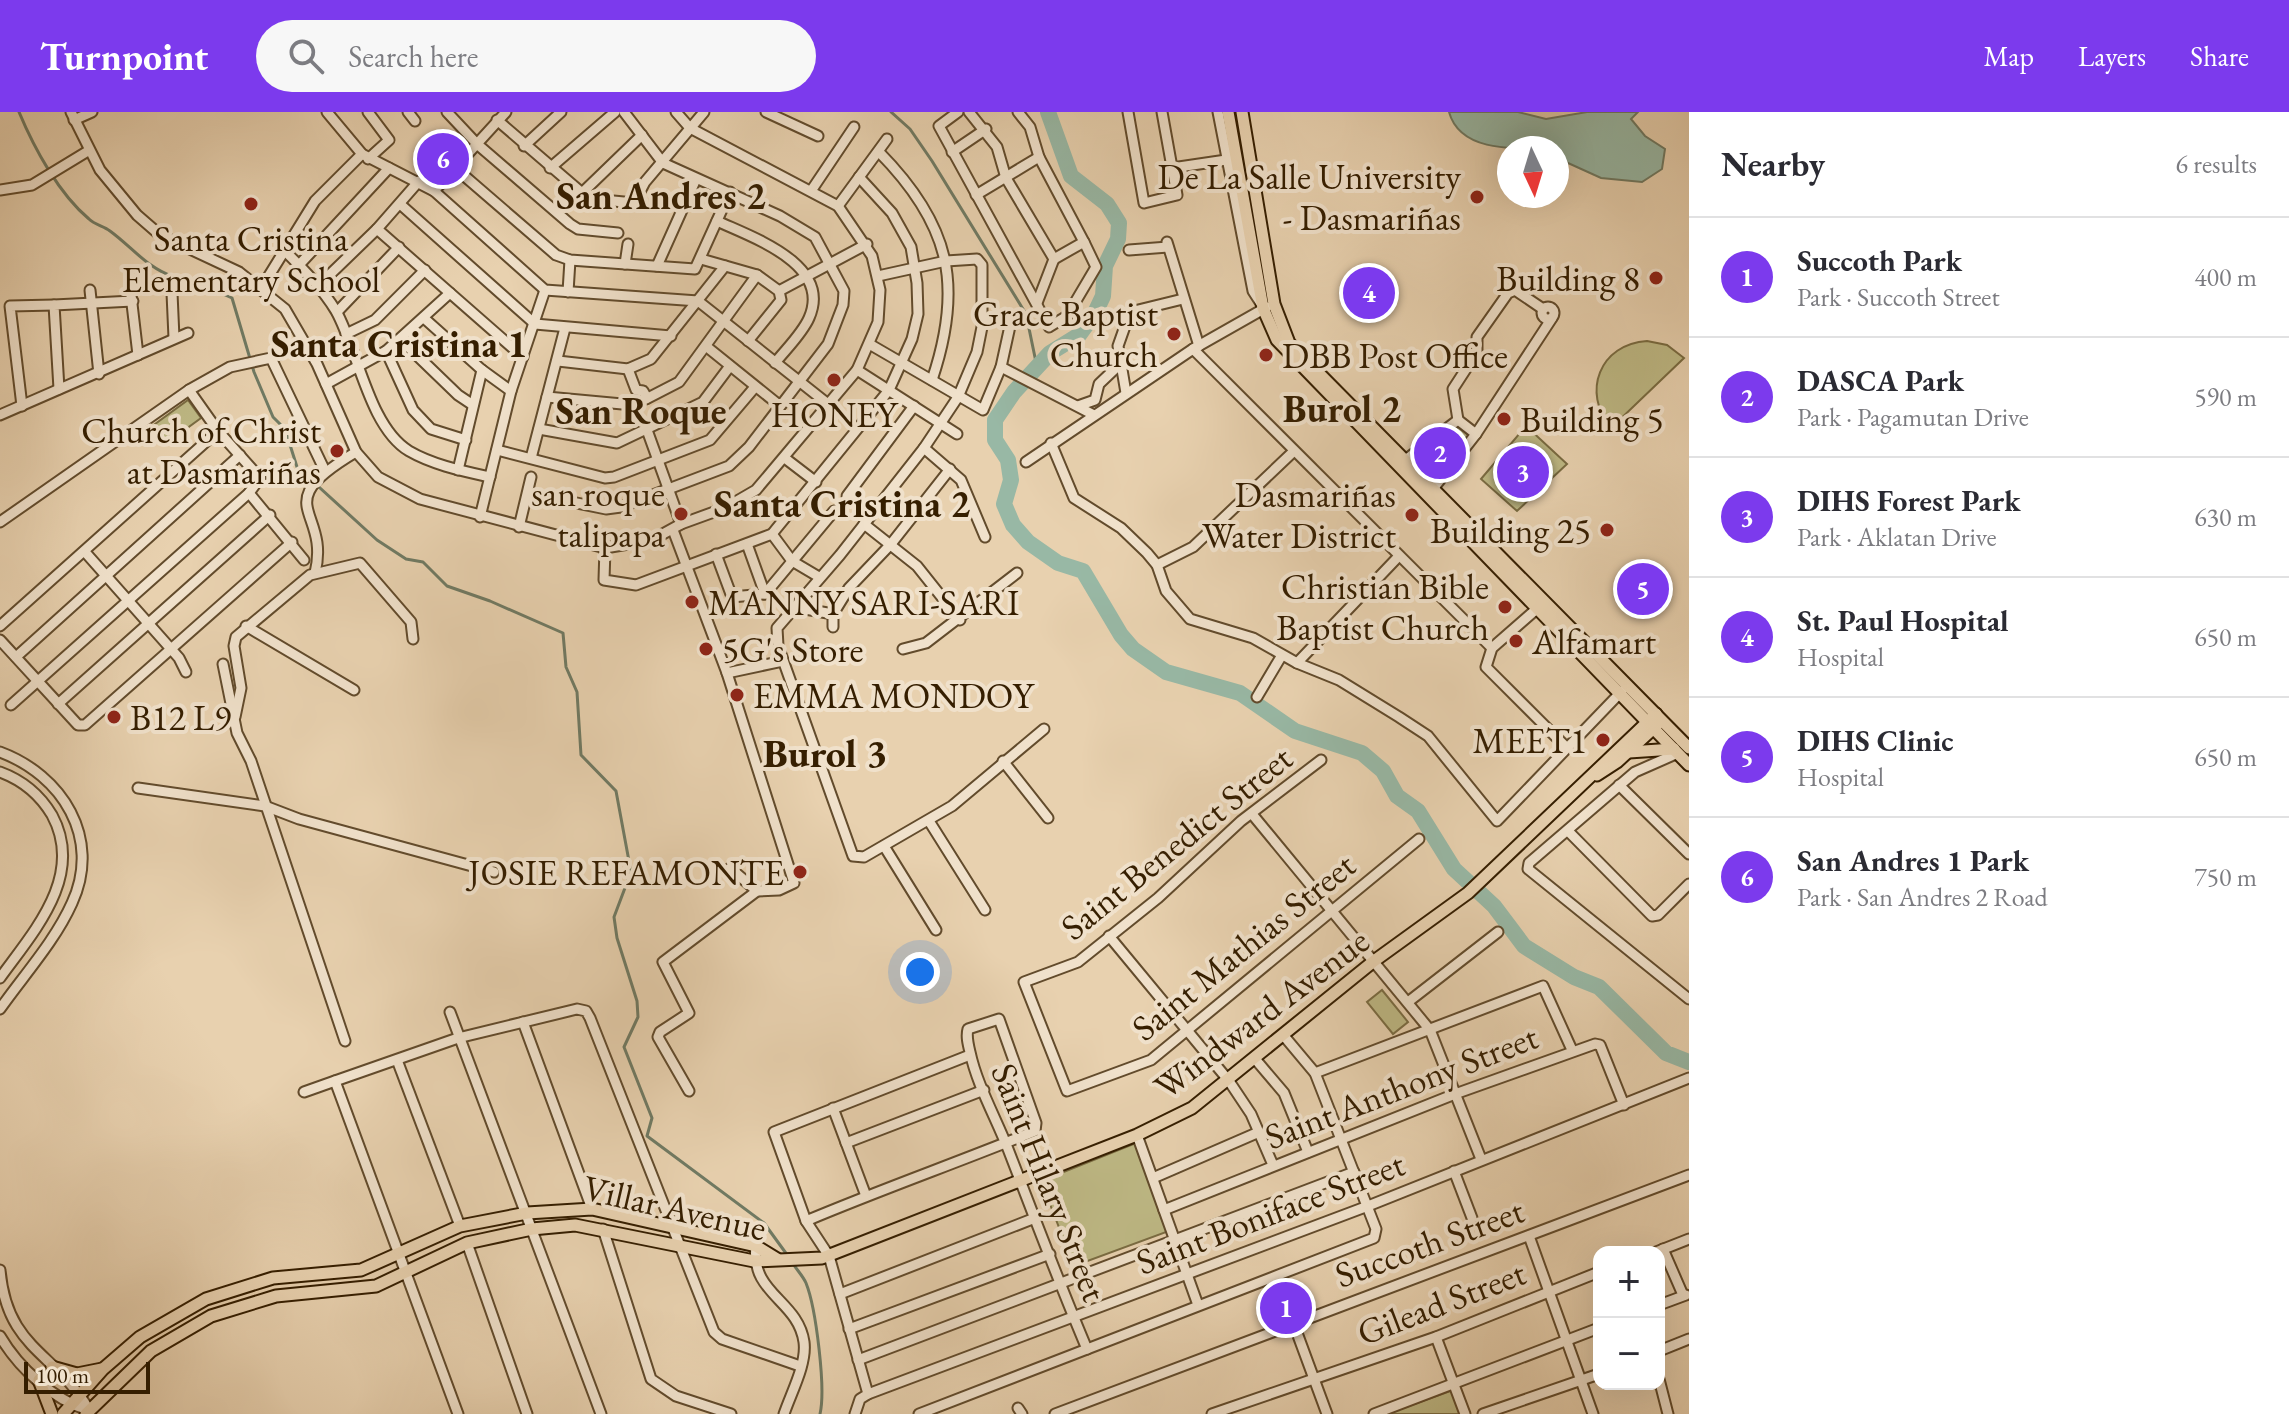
<!DOCTYPE html>
<meta charset="utf-8">
<style>
:root{--surface:#fff;--page:#f7f7f7;--text:#2b2b33;--muted:#7c7c81;--line:#e1e1e2;--accent:#7c3aed}
body{margin:0;font-family:"EB Garamond",serif;background:var(--page);color:var(--text)}
.controls{position:absolute;right:24px;bottom:24px;display:grid;overflow:hidden;border-radius:16px;box-shadow:0 8px 32px #0002}
.controls button{width:72px;height:72px;display:grid;place-items:center;padding:0;border:0;border-bottom:2px solid var(--line);background:var(--surface);color:var(--text);font:40px sans-serif}
.compass{position:absolute;left:1497px;top:24px;width:72px;height:72px;border-radius:50%;background:var(--surface);box-shadow:0 8px 32px #0002;rotate:176deg}
.scale{position:absolute;left:24px;bottom:20px;width:126px;box-sizing:border-box;padding-left:8px;border:4px solid #351e00;border-top:0;font-size:22px;line-height:28px;white-space:nowrap;color:#351e00;-webkit-text-stroke:6px #f0e1cb;paint-order:stroke}
.you{position:absolute;left:920px;top:860px;width:28px;height:28px;margin:-20px;border:6px solid #fff;border-radius:50%;background:#1a73e8;box-shadow:0 0 0 12px #1a73e833}
.badge{display:grid;place-items:center;width:52px;height:52px;border-radius:50%;background:var(--accent);color:#fff;font-size:26px;font-weight:700}
.pin{position:absolute;translate:-50% -50%;border:4px solid #fff;box-shadow:0 2px 8px #0006}
.list{margin:0;padding:0;list-style:none}
h2{display:flex;justify-content:space-between;align-items:center;height:104px;margin:0;padding:0 32px;font-size:34px}
h2 small{font-size:26px;font-weight:400;color:var(--muted)}
.list li{display:grid;grid-template-columns:52px 1fr auto;gap:24px;align-items:center;box-sizing:border-box;height:120px;padding:0 32px;border-top:2px solid var(--line)}
.list b{display:block;font-size:30px;white-space:nowrap}
.list p{margin:0;font-size:26px;white-space:nowrap;color:var(--muted)}
.list em{font-size:26px;font-style:normal;color:var(--muted)}
.icon{flex:none;width:44px;height:44px;fill:none;stroke:currentColor;stroke-width:2;stroke-linecap:round;stroke-linejoin:round}
.map{position:relative;flex:none;width:1689px;height:1302px;overflow:hidden}
header{display:flex;align-items:center;gap:48px;box-sizing:border-box;height:112px;padding:0 40px;background:var(--accent);color:#fff}
header strong{font-size:38px}
nav{display:flex;gap:44px;margin-inline-start:auto;font-size:28px}
.search{width:560px;height:72px;background:var(--page);display:flex;align-items:center;gap:20px;box-sizing:border-box;padding:0 28px;border-radius:44px;color:var(--muted);font-size:30px}
main{display:flex}
aside{flex:1;background:var(--surface)}
.map>svg:first-child{display:block}
.green{fill:#beb985;stroke:#7a6c42;stroke-width:2}
.water{fill:#98b8a5;stroke:#707a63;stroke-width:2}
.lines{fill:none;stroke-linecap:round;stroke-linejoin:round}
.stream{stroke:#707a63;stroke-width:3}
.river{stroke:#98b8a5;stroke-width:16}
.minor-casing{stroke:#624b2c;stroke-width:13}
.major-casing{stroke:#351e00;stroke-width:15}
.minor{stroke:#f0e1cb;stroke-width:9}
.major{stroke:#e8d1af;stroke-width:11}
.poi-dot{fill:#8f2418;stroke:#f0e1cb;stroke-width:3}
.labels{text-anchor:middle;stroke-width:8;stroke-linejoin:round;paint-order:stroke}
.poi-label{font-size:36px;fill:#351e00;stroke:#f0e1cb;text-anchor:end}
.street-label{font-size:36px;fill:#351e00;stroke:#f0e1cb}
.neighbourhood-label{font-size:38px;font-weight:bold;fill:#351e00;stroke:#f0e1cb}
.quarter-label{font-size:40px;font-weight:bold;fill:#351e00;stroke:#f0e1cb}
</style>
<header>
<strong>Turnpoint</strong>
<div class="search"><svg class="icon" aria-label="search" viewBox="0 0 24 24"><circle cx="10" cy="10" r="6"/><path d="M15 15l6 6"/></svg>Search here</div>
<nav><a>Map</a><a>Layers</a><a>Share</a></nav>
</header>
<main>
<div class="map">
<svg width="1689" height="1302" viewBox="0 0 1689 1302">
<rect width="100%" height="100%" fill="#e8d1af"/>
<filter id="stains"><feTurbulence type="fractalNoise" baseFrequency=".0025" numOctaves="4"/><feColorMatrix values="0 0 0 0 .2 0 0 0 0 .09 0 0 0 0 .02 0 0 0 .5 -.17"/></filter>
<radialGradient id="worn" r=".72"><stop offset=".6" stop-color="#630" stop-opacity="0"/><stop offset="1" stop-color="#630" stop-opacity=".3"/></radialGradient>
<!-- green -->
<g class="green">
<path d="M1647 229 1667 233 1684 246 1611 316C1581 280 1600 232 1647 229Z"/>
<path d="M188 288 201 306 164 333 151 315Z"/>
<path d="M1459 314 1470 324 1438 367 1416 346Z"/>
<path d="M1526 314 1567 352 1517 399 1481 367Z"/>
<path d="M1382 878 1408 910 1393 922 1367 890Z"/>
<path d="M1136 1031 1169 1119 1074 1154 1041 1069Z"/>
<path d="M1453 1278 1461 1302H1387Z"/>
</g>
<!-- water -->
<path class="water" d="M1449 0H1518L1546 7 1587 0H1638L1631 7 1645 24 1665 37 1662 57 1642 70 1601 66 1557 46V36C1521 36 1461 43 1449 0Z"/>
<g class="lines">
<!-- stream -->
<g class="stream">
<path d="M19 0C34 36 59 82 89 107 95 113 104 114 110 119 132 135 147 156 174 165 194 173 212 176 232 186L254 260 273 305 285 317 297 355 377 428 406 447 423 450 447 474 490 489 563 521 566 555 577 580 581 643 616 679 631 760 614 805 617 826 637 889 638 905 624 935 652 1006 647 1024 764 1111 788 1144"/>
<path d="M891 0 910 17 932 49 1026 202 1037 255"/>
<path d="M792 1150C796 1157 803 1164 806 1171 816 1196 826 1277 820 1302"/>
</g>
<!-- river -->
<path class="river" d="M1048 0 1071 64 1107 92 1119 111 1118 127 1105 154 1103 184 1095 201 1079 223 1050 241 1014 280 995 308V328L1008 348 1011 368 1004 392 1013 413 1028 430 1058 451 1083 459 1121 523 1133 537 1166 560 1240 581 1295 619 1362 641 1383 659 1397 684 1418 699 1454 757 1494 794 1524 834 1574 865 1599 875 1666 941 1689 950"/>
<defs>
<g id="minor">
<path d="M71 0 100 58 137 103 160 123 239 160 285 197 317 252 356 340 378 365 420 387 605 436 652 428 681 412 725 396 756 378 857 258 878 210 880 178 872 144 838 94 690 16 676 0"/>
<path d="M327 0 362 42 434 79 545 178 698 189 828 292"/>
<path d="M408 0 415 9"/>
<path d="M447 0 477 32 570 112 578 117 618 121"/>
<path d="M766 0 818 24"/>
<path d="M958 0 939 14 1049 215 1067 204 1096 155 1084 130"/>
<path d="M969 0 997 35 1006 66 1054 147 1084 130 1039 45 1030 15 1018 0"/>
<path d="M1128 0 1144 91 1177 83 1162 0"/>
<path d="M1218 0 1253 179 1262 193"/>
<path d="M74 8 92 0"/>
<path d="M497 8 582 81 593 87 634 91 645 70 704 0"/>
<path d="M524 34 561 0"/>
<path d="M879 40C950 112 964 173 932 268"/>
<path d="M952 40 986 17"/>
<path d="M368 47 389 28 368 0"/>
<path d="M454 55 556 143 570 148 695 157 730 80"/>
<path d="M550 56 615 0"/>
<path d="M1172 56 1233 47"/>
<path d="M0 78 32 73 88 39"/>
<path d="M434 79 506 0"/>
<path d="M811 79 854 15"/>
<path d="M582 81 642 23"/>
<path d="M976 83 1039 45"/>
<path d="M400 92 535 212 671 224"/>
<path d="M838 94 887 27"/>
<path d="M717 109C751 125 833 152 809 206 802 222 786 237 775 251"/>
<path d="M377 117 523 245"/>
<path d="M1167 130 1199 234"/>
<path d="M284 138C303 157 322 176 336 199 358 238 369 315 409 339 433 353 463 359 490 365"/>
<path d="M1129 138 1168 135"/>
<path d="M701 147 757 163 779 179 781 188 748 229"/>
<path d="M625 152 628 132"/>
<path d="M299 153 389 56"/>
<path d="M657 154 696 67"/>
<path d="M878 164 946 149 977 147 982 153V215L977 240 958 285 924 336 840 443 777 516 778 534 853 744 864 745 952 694 1044 617"/>
<path d="M318 174 377 117 419 69"/>
<path d="M130 175 138 243"/>
<path d="M262 175 315 89 362 42"/>
<path d="M90 178 99 262"/>
<path d="M779 179 867 132"/>
<path d="M568 180 570 148"/>
<path d="M172 181 174 226"/>
<path d="M1037 191 1054 147"/>
<circle cx="1548" cy="201" r="6"/>
<path d="M337 200 399 135"/>
<path d="M425 207 482 258 511 279"/>
<path d="M346 222 375 208 425 158"/>
<path d="M400 227 458 283 473 293"/>
<path d="M871 233 983 298 1001 255 1010 214 1007 209 983 206"/>
<path d="M707 235 779 293"/>
<path d="M1193 237 1492 536"/>
<path d="M386 239 413 298 431 317 466 328"/>
<path d="M271 246 325 359"/>
<path d="M558 249 628 257 651 247 725 154"/>
<path d="M1001 255 1094 303"/>
<path d="M628 257 636 278 643 279 647 286"/>
<path d="M857 258 957 322"/>
<path d="M326 272 386 239 450 181"/>
<path d="M59 277 54 193 133 189"/>
<path d="M1126 281 1118 234 1130 200 1183 187"/>
<path d="M547 285 633 293"/>
<path d="M646 287 679 270 757 163"/>
<path d="M22 294 10 194 54 193"/>
<path d="M1078 294 1095 288 1099 272 1119 253"/>
<path d="M0 303 188 221"/>
<path d="M1458 308 1453 277 1477 240V225L1508 181 1515 178 1543 197"/>
<path d="M1458 308 1476 322"/>
<path d="M539 317 617 331 703 290 730 254"/>
<path d="M647 318 681 412"/>
<path d="M1051 331 1074 386 1121 416 1147 441 1157 453 1166 479 1190 507 1253 526 1297 551 1339 568 1399 605 1428 624 1497 709 1622 579"/>
<path d="M924 336 961 368 985 425"/>
<path d="M497 338 605 366 614 365 710 328 755 275"/>
<path d="M531 346 565 216"/>
<path d="M786 347 816 370"/>
<path d="M1026 350 1193 237 1267 195"/>
<path d="M1400 352 1458 308"/>
<path d="M458 358 482 258"/>
<path d="M249 381 304 448"/>
<path d="M1429 382 1476 322 1552 206"/>
<path d="M847 384 914 294"/>
<path d="M567 389 606 397 621 395 729 354 749 335 828 232 843 193 844 179 815 125 780 104 663 51 624 0"/>
<path d="M480 405 511 279 545 178"/>
<path d="M0 410 189 278 230 255 271 246 305 231"/>
<path d="M864 412 917 454 960 508"/>
<path d="M519 415 531 365"/>
<path d="M673 418 727 561 794 771 779 778 757 779 730 756"/>
<path d="M772 422 792 449 819 465"/>
<path d="M747 432 765 482"/>
<path d="M605 436 604 468 636 473 772 422 889 278 912 227 918 202 917 171 911 135 892 101 859 65"/>
<path d="M85 440 179 546 186 560"/>
<path d="M716 442 732 485 765 482 834 399"/>
<path d="M1157 453 1193 435 1294 339"/>
<path d="M315 461C331 396 265 394 356 340"/>
<path d="M1540 494 1492 536 1486 555 1565 634"/>
<path d="M794 495 833 502"/>
<path d="M0 514 218 319"/>
<path d="M246 514 354 578"/>
<path d="M833 515V502L849 476 891 432 950 357"/>
<path d="M0 528 78 613H85L292 430"/>
<path d="M903 537 926 531 1017 461"/>
<path d="M16 545 240 343"/>
<path d="M1297 551 1398 445"/>
<path d="M223 552 237 621 251 649 345 929"/>
<path d="M727 561 783 549"/>
<path d="M1257 585 1282 543"/>
<path d="M58 592 270 403"/>
<path d="M11 593 249 381 260 366 218 319 189 278"/>
<path d="M235 605 241 576 234 534 236 525 310 463 360 451 411 510 413 527"/>
<path d="M0 640C62 663 102 726 72 791 55 829 24 863 0 897"/>
<path d="M1678 641 1635 660 1529 751 1528 757 1689 887"/>
<path d="M1321 648 1241 709 1158 786 1078 850 1024 870 1067 979 1151 948 1419 727"/>
<path d="M1003 649 1048 706"/>
<path d="M0 660C22 668 40 683 52 703 85 764 34 819 0 866"/>
<path d="M1619 673 1689 742"/>
<path d="M138 676 265 694 299 707 494 760"/>
<path d="M1252 702 1430 918 1481 1047"/>
<path d="M929 709 985 798"/>
<path d="M1568 719 1652 804 1658 803 1689 772"/>
<path d="M884 734 936 818"/>
<path d="M1109 824 1229 969 1251 1002 1273 1053"/>
<path d="M1408 890 1498 820"/>
<path d="M450 900 601 1302"/>
<path d="M523 910 592 1097"/>
<path d="M397 948 460 1114"/>
<path d="M1256 948 1284 981 1308 1040"/>
<path d="M1315 961 1543 874 1572 938"/>
<path d="M689 979 658 925 660 920 689 901 663 850 757 779"/>
<path d="M304 980 335 969"/>
<path d="M833 996 866 1084"/>
<path d="M1137 1023 1198 1193"/>
<path d="M846 1031 984 978"/>
<path d="M1454 1059 1472 1106"/>
<path d="M1153 1066 1259 1020"/>
<path d="M1164 1098 1455 982 1595 932 1600 933 1624 993"/>
<path d="M806 1109C882 1077 959 1050 1035 1019L1036 1011 999 907 968 917C966 924 968 932 970 940 977 973 996 1006 1008 1037 1034 1104 1059 1171 1087 1237"/>
<path d="M603 1117 651 1267 676 1284 731 1302"/>
<path d="M1529 1124 1593 1302"/>
<path d="M467 1131 527 1302"/>
<path d="M756 1134C750 1182 798 1188 804 1230 807 1252 791 1281 784 1302"/>
<path d="M1663 1137 1683 1183"/>
<path d="M1656 1140 1689 1127"/>
<path d="M0 1158C7 1238 56 1240 89 1298"/>
<path d="M840 1182 1035 1106"/>
<path d="M1659 1193 1686 1183"/>
<path d="M1293 1210 1327 1302"/>
<path d="M849 1217 1050 1142"/>
<path d="M0 1224C18 1255 54 1289 89 1298"/>
<path d="M1436 1225 1465 1302"/>
<path d="M1659 1239 1689 1227"/>
<path d="M858 1248 1354 1060"/>
<path d="M1659 1267 1668 1302"/>
<path d="M868 1282 1368 1094 1689 966"/>
<path d="M1018 1296 1022 1302"/>
<path d="M458 1302 335 969 458 926 577 897 586 899 590 906 714 1220 722 1227 800 1254"/>
<path d="M855 1302 860 1287 868 1282 829 1144 806 1109 774 1020 970 943"/>
<path d="M919 1302 1374 1126 1376 1117 1315 961 1284 924"/>
<path d="M1055 1302 1689 1063"/>
<path d="M1212 1302 1436 1225 1599 1160"/>
<path d="M1374 1302 1599 1216"/>
<path d="M1483 1302 1599 1262"/>
</g>
<g id="major">
<path d="M1228 0 1263 196 1277 228 1689 653"/>
<path d="M1242 0 1274 192 1289 231 1689 636"/>
<path d="M1629 640 1674 637"/>
<path d="M1597 663 1617 650 1657 613"/>
<path d="M52 1255 77 1262 102 1257"/>
<path d="M39 1268 52 1302"/>
<path d="M63 1302 103 1257 140 1225 206 1187 273 1166 361 1158 460 1114 527 1101 592 1097 756 1134 777 1147"/>
<path d="M86 1302 151 1239 211 1204 276 1184 376 1174 467 1131 532 1117 575 1113 754 1149 822 1146 1137 1023 1192 996 1374 849 1468 781 1656 602"/>
</g>
</defs>
<!-- minor casing -->
<use href="#minor" class="minor-casing"/>
<!-- major casing -->
<use href="#major" class="major-casing"/>
<!-- minor -->
<use href="#minor" class="minor"/>
<!-- major -->
<use href="#major" class="major"/>
</g>
<!-- markers -->
<g class="poi-dot">
<circle cx="1477" cy="85" r="8"/>
<circle cx="251" cy="92" r="8"/>
<circle cx="1656" cy="166" r="8"/>
<circle cx="1174" cy="222" r="8"/>
<circle cx="1266" cy="243" r="8"/>
<circle cx="834" cy="268" r="8"/>
<circle cx="1504" cy="307" r="8"/>
<circle cx="337" cy="339" r="8"/>
<circle cx="681" cy="402" r="8"/>
<circle cx="1412" cy="403" r="8"/>
<circle cx="1607" cy="418" r="8"/>
<circle cx="692" cy="490" r="8"/>
<circle cx="1505" cy="495" r="8"/>
<circle cx="1516" cy="529" r="8"/>
<circle cx="706" cy="537" r="8"/>
<circle cx="737" cy="583" r="8"/>
<circle cx="114" cy="605" r="8"/>
<circle cx="1603" cy="628" r="8"/>
<circle cx="800" cy="760" r="8"/>
</g>
<g class="labels">
<!-- poi labels -->
<g class="poi-label">
<text x="1461" y="77">De La Salle University<tspan x="1461" dy="41">- Dasmariñas</tspan></text>
<text x="251" y="139" text-anchor="middle">Santa Cristina<tspan x="251" dy="41">Elementary School</tspan></text>
<text x="1640" y="179">Building 8</text>
<text x="1158" y="214">Grace Baptist<tspan x="1158" dy="41">Church</tspan></text>
<text x="1282" y="256" text-anchor="start">DBB Post Office</text>
<text x="834" y="315" text-anchor="middle">HONEY</text>
<text x="1520" y="320" text-anchor="start">Building 5</text>
<text x="321" y="331">Church of Christ<tspan x="321" dy="41">at Dasmariñas</tspan></text>
<text x="665" y="394">san roque<tspan x="665" dy="41">talipapa</tspan></text>
<text x="1396" y="395">Dasmariñas<tspan x="1396" dy="41">Water District</tspan></text>
<text x="1591" y="431">Building 25</text>
<text x="1489" y="487">Christian Bible<tspan x="1489" dy="41">Baptist Church</tspan></text>
<text x="708" y="503" text-anchor="start">MANNY SARI-SARI</text>
<text x="1532" y="542" text-anchor="start">Alfamart</text>
<text x="722" y="550" text-anchor="start">5G's Store</text>
<text x="753" y="596" text-anchor="start">EMMA MONDOY</text>
<text x="130" y="618" text-anchor="start">B12 L9</text>
<text x="1587" y="641">MEET1</text>
<text x="784" y="773">JOSIE REFAMONTE</text>
</g>
<!-- street labels -->
<g class="street-label">
<text transform="translate(1176 730) rotate(-39)" y="13">Saint Benedict Street</text>
<text transform="translate(1243 834) rotate(-39)" y="13">Saint Mathias Street</text>
<text transform="translate(1261 901) rotate(-37)" y="13">Windward Avenue</text>
<text transform="translate(1401 974) rotate(-21)" y="13">Saint Anthony Street</text>
<text transform="translate(1050 1070) rotate(68)" y="13">Saint Hilary Street</text>
<text transform="translate(675 1095) rotate(13)" y="13">Villar Avenue</text>
<text transform="translate(1270 1100) rotate(-21)" y="13">Saint Boniface Street</text>
<text transform="translate(1429 1130) rotate(-20)" y="13">Succoth Street</text>
<text transform="translate(1441 1190) rotate(-21)" y="13">Gilead Street</text>
</g>
<!-- neighbourhood labels -->
<g class="neighbourhood-label">
<text x="661" y="97">San Andres 2</text>
<text x="399" y="245">Santa Cristina 1</text>
<text x="1342" y="310">Burol 2</text>
<text x="641" y="312">San Roque</text>
<text x="842" y="405">Santa Cristina 2</text>
</g>
<!-- quarter labels -->
<g class="quarter-label">
<text x="825" y="655">Burol 3</text>
</g>
</g>
<rect width="100%" height="100%" filter="url(#stains)"/>
<rect width="100%" height="100%" fill="url(#worn)"/>
</svg>
<div class="controls">
<button>+</button>
<button>−</button>
</div>
<svg class="compass" viewBox="-18 -18 36 36"><path d="M0-13l5 13h-10z" fill="#e53935"/><path d="M0 13l5-13h-10z" fill="#7c7c81"/></svg>
<div class="scale">100 m</div>
<div class="you"></div>
<div class="pin badge" style="left:1286px;top:1196px">1</div>
<div class="pin badge" style="left:1440px;top:341px">2</div>
<div class="pin badge" style="left:1523px;top:360px">3</div>
<div class="pin badge" style="left:1369px;top:181px">4</div>
<div class="pin badge" style="left:1643px;top:477px">5</div>
<div class="pin badge" style="left:443px;top:47px">6</div>
</div>
<aside>
<h2>Nearby<small>6 results</small></h2>
<ul class="list">
<li><span class="badge">1</span><div><b>Succoth Park</b><p>Park · Succoth Street</p></div><em>400 m</em></li>
<li><span class="badge">2</span><div><b>DASCA Park</b><p>Park · Pagamutan Drive</p></div><em>590 m</em></li>
<li><span class="badge">3</span><div><b>DIHS Forest Park</b><p>Park · Aklatan Drive</p></div><em>630 m</em></li>
<li><span class="badge">4</span><div><b>St. Paul Hospital</b><p>Hospital</p></div><em>650 m</em></li>
<li><span class="badge">5</span><div><b>DIHS Clinic</b><p>Hospital</p></div><em>650 m</em></li>
<li><span class="badge">6</span><div><b>San Andres 1 Park</b><p>Park · San Andres 2 Road</p></div><em>750 m</em></li>
</ul>
</aside>
</main>
